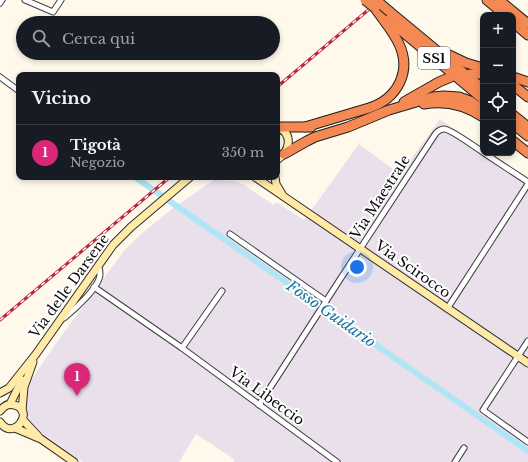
<!DOCTYPE html>
<html lang="it">
<meta charset="utf-8">
<style>
:root{--surface:#171b24;--page:#242831;--text:#f1f3f6;--muted:#9ea1a6;--line:#363941;--accent:#db2777}
body{margin:0;font-family:"Libre Baskerville",serif;background:var(--page);color:var(--text)}
.controls{position:absolute;right:12px;top:12px;display:grid;overflow:hidden;border-radius:8px;box-shadow:0 2px 6px #0003}
.controls button{width:36px;height:36px;display:grid;place-items:center;padding:0;border:0;border-bottom:1px solid var(--line);background:var(--surface);color:var(--text);font:20px sans-serif}
.you{position:absolute;left:357px;top:267px;width:14px;height:14px;margin:-10px;border:3px solid #fff;border-radius:50%;background:#1a73e8;box-shadow:0 0 0 6px #1a73e833}
.badge{display:grid;place-items:center;width:26px;height:26px;border-radius:50%;background:var(--accent);color:#fff;font-size:13px;font-weight:700}
.pin{position:absolute;translate:-50% -33px;filter:drop-shadow(0 1px 2px #0008)}
.pin::after{content:'';position:absolute;top:21px;width:14px;height:12px;background:inherit;clip-path:polygon(0 0,100% 0,50% 100%)}
.list{margin:0;padding:0;list-style:none}
h2{display:flex;justify-content:space-between;align-items:center;height:52px;margin:0;padding:0 16px;font-size:17px}
h2 small{font-size:13px;font-weight:400;color:var(--muted)}
.list li{display:grid;grid-template-columns:26px 1fr auto;gap:12px;align-items:center;box-sizing:border-box;height:56px;padding:0 16px;border-top:1px solid var(--line)}
.list b{display:block;font-size:15px;white-space:nowrap}
.list p{margin:0;font-size:13px;white-space:nowrap;color:var(--muted)}
.list em{font-size:13px;font-style:normal;color:var(--muted)}
.icon{flex:none;width:22px;height:22px;fill:none;stroke:currentColor;stroke-width:2;stroke-linecap:round;stroke-linejoin:round}
.map{position:relative;flex:none;width:528px;height:462px;overflow:hidden}
.search{position:absolute;background:var(--surface);box-shadow:0 2px 6px #0003;left:16px;top:16px;width:264px;height:44px;display:flex;align-items:center;gap:10px;box-sizing:border-box;padding:0 14px;border-radius:22px;color:var(--muted);font-size:15px}
.panel{position:absolute;background:var(--surface);box-shadow:0 2px 6px #0003;left:16px;top:72px;width:264px;height:108px;border-radius:8px}
.map>svg:first-child{display:block}
.industrial{fill:#e9e0ec}
.lines{fill:none;stroke-linecap:round;stroke-linejoin:round}
.canal{stroke:#b0e5f6;stroke-width:6}
.street-casing{stroke:#3f3f3f;stroke-width:7}
.secondary-casing{stroke:#2e2e2e;stroke-width:9}
.highway-casing{stroke:#1d1d1d;stroke-width:11}
.street{stroke:#fff;stroke-width:5}
.secondary{stroke:#ffeaa7;stroke-width:7}
.highway{stroke:#f58954;stroke-width:9}
.rail-casing{stroke:#bd243f;stroke-width:3}
.rail{stroke:#fff;stroke-width:1.5;stroke-dasharray:4.5;stroke-linecap:butt}
.highway-bridge-casing{stroke:#1d1d1d;stroke-width:11;stroke-linecap:butt}
.highway-bridge{stroke:#f58954;stroke-width:9}
.labels{text-anchor:middle;stroke-width:4;stroke-linejoin:round;paint-order:stroke}
.shield{fill:#fff;stroke:#555;stroke-width:1}
.shield-label{font-size:13px;font-weight:bold;fill:#0c0c0c}
.street-label{font-size:14px;fill:#0c0c0c;stroke:#fff}
.water-label{font-size:15px;font-style:italic;fill:#15749f;stroke:#fff}
</style>
<div class="map">
<svg width="528" height="462" viewBox="0 0 528 462">
<rect width="100%" height="100%" fill="#fff9ec"/>
<!-- industrial -->
<path class="industrial" d="M440 119 483 149V153H489L528 179V462H233L234 459 196 434 179 462H83L32 426 29 420 27 411 26 402 27 386 57 342 123 252 140 235 173 208 214 180 236 181 244 185 274 205 276 202 304 220 359 144 400 174Z"/>
<g class="lines">
<!-- canal -->
<path class="canal" d="M135 177 528 451"/>
<defs>
<g id="street">
<path d="M25 0 53 12 61 0"/>
<path d="M0 3 2 0"/>
<path d="M0 77 19 91"/>
<path d="M484 153 528 182"/>
<path d="M230 234 326 301"/>
<path d="M94 287 182 348 337 462"/>
<path d="M447 309 528 184"/>
<path d="M64 318C74 310 100 287 100 274 100 271 99 267 98 265"/>
<path d="M528 341 483 410 528 442"/>
<path d="M182 348 222 291"/>
<path d="M259 405 339 281 436 133C438 131 441 129 444 129 451 129 476 148 483 152"/>
<path d="M455 462 464 448"/>
</g>
<g id="secondary">
<path d="M277 160C290 151 294 134 277 127"/>
<path d="M255 177 528 363"/>
<path d="M275 177 276 184 282 194"/>
<path d="M0 393 9 388 36 354 113 245 131 227 190 177"/>
<path d="M10 404 22 380"/>
<path d="M0 411C3 407 8 403 14 405 36 409 14 443 0 422"/>
<path d="M22 411 24 387 33 362"/>
<path d="M23 420 38 436"/>
<path d="M15 428 41 439 74 462"/>
</g>
<g id="highway">
<path d="M487 0 505 15"/>
<path d="M499 0 528 24"/>
<path d="M390 12 483 89"/>
<path d="M385 17 483 99"/>
<path d="M513 22 528 35"/>
<path d="M447 54 466 63 483 68"/>
<path d="M470 74H483"/>
<path d="M513 77 528 82"/>
<path d="M513 85 528 97"/>
<path d="M404 102 439 82 451 77"/>
<path d="M424 104C446 100 465 105 483 117"/>
<path d="M513 115 528 127"/>
<path d="M513 124 528 136"/>
<path d="M277 127H311"/>
<path d="M305 127 369 108C397 99 412 72 399 44 393 31 383 20 375 8"/>
<path d="M513 141 528 153"/>
<path d="M284 154 307 141 315 137 348 127 389 110 433 97 444 96 459 97 470 101 483 110"/>
</g>
</defs>
<!-- street casing -->
<use href="#street" class="street-casing"/>
<!-- secondary casing -->
<use href="#secondary" class="secondary-casing"/>
<!-- highway casing -->
<use href="#highway" class="highway-casing"/>
<!-- street -->
<use href="#street" class="street"/>
<!-- secondary -->
<use href="#secondary" class="secondary"/>
<!-- highway -->
<use href="#highway" class="highway"/>
<defs>
<g id="rail">
<path d="M277 87 380 0"/>
<path d="M0 320 170 177"/>
</g>
</defs>
<!-- rail casing -->
<use href="#rail" class="rail-casing"/>
<!-- rail -->
<use href="#rail" class="rail"/>
<defs>
<g id="highway-bridge">
<path d="M365 0 375 8"/>
<path d="M376 0 390 12"/>
</g>
</defs>
<!-- highway-bridge casing -->
<use href="#highway-bridge" class="highway-bridge-casing"/>
<!-- highway-bridge -->
<use href="#highway-bridge" class="highway-bridge"/>
</g>
<g class="labels">
<!-- shield labels -->
<rect class="shield" x="418" y="47" width="32" height="22" rx="3"/>
<g class="shield-label">
<text x="434" y="63">SS1</text>
</g>
<!-- street labels -->
<g class="street-label">
<text transform="translate(380 197) rotate(-57)" y="5">Via Maestrale</text>
<text transform="translate(413 269) rotate(35)" y="5">Via Scirocco</text>
<text transform="translate(69 286) rotate(-54)" y="5">Via delle Darsene</text>
<text transform="translate(267 396) rotate(36)" y="5">Via Libeccio</text>
</g>
<!-- water labels -->
<g class="water-label">
<text transform="translate(331 314) rotate(35)" y="5">Fosso Guidario</text>
</g>
</g>
</svg>
<div class="controls">
<button>+</button>
<button>−</button>
<button><svg class="icon" aria-label="locate" viewBox="0 0 24 24"><circle cx="12" cy="12" r="6"/><path d="M12 2v4M12 18v4M2 12h4M18 12h4"/></svg></button>
<button><svg class="icon" aria-label="layers" viewBox="0 0 24 24"><path d="M12 4l9 5-9 5-9-5zM3 14l9 5 9-5"/></svg></button>
</div>
<div class="you"></div>
<div class="pin badge" style="left:77px;top:396px">1</div>
<div class="search"><svg class="icon" aria-label="search" viewBox="0 0 24 24"><circle cx="10" cy="10" r="6"/><path d="M15 15l6 6"/></svg>Cerca qui</div>
<section class="panel">
<h2>Vicino<small></small></h2>
<ul class="list">
<li><span class="badge">1</span><div><b>Tigotà</b><p>Negozio</p></div><em>350 m</em></li>
</ul>
</section>
</div>
